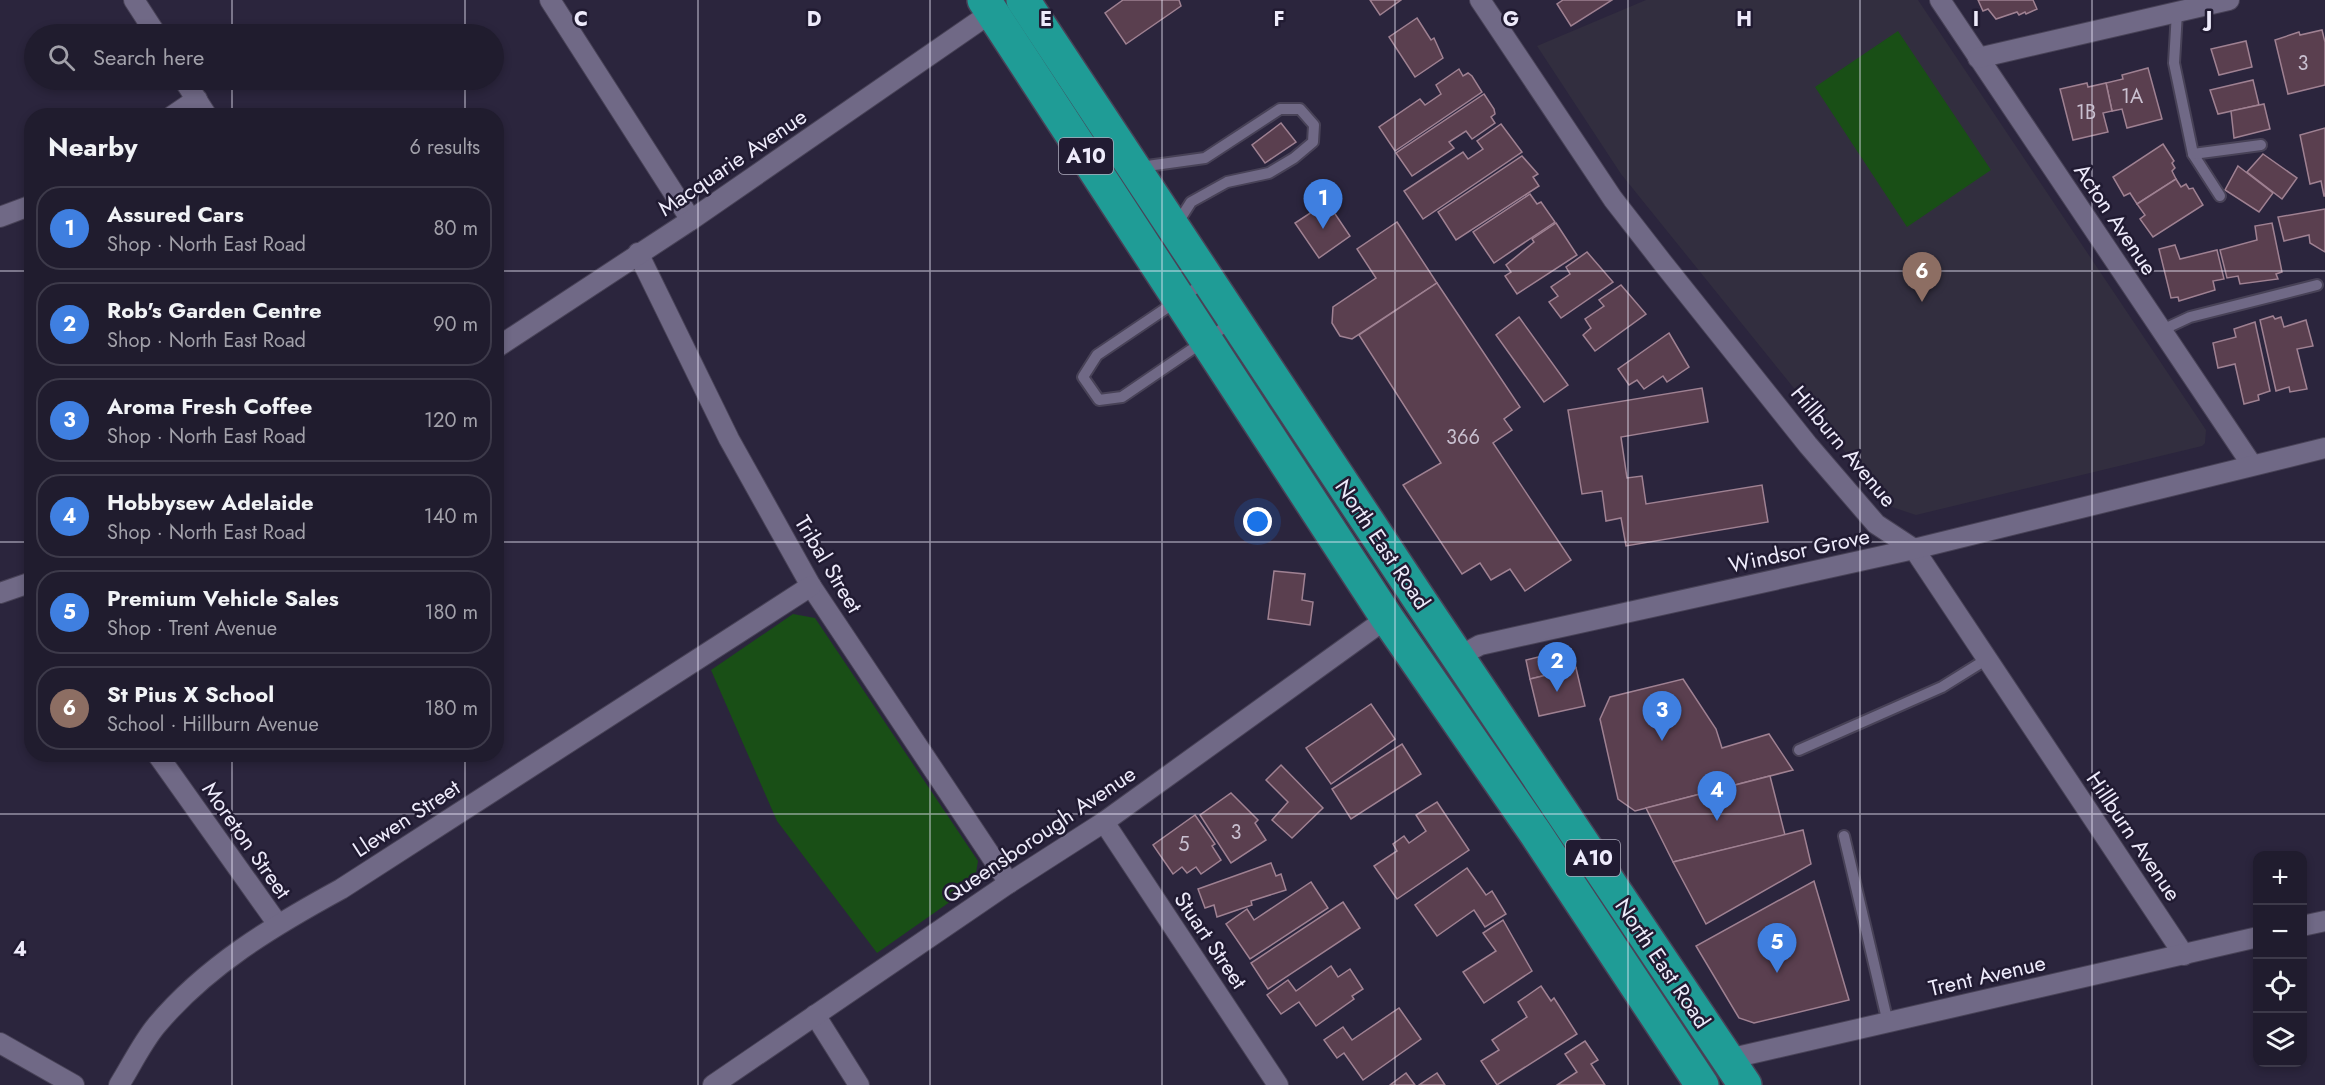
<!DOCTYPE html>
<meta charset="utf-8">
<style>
:root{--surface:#201c2e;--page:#282536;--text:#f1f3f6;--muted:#a2a1aa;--line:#3d3a4a;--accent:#b45309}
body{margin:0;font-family:Jost,sans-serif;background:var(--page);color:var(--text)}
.controls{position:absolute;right:18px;bottom:18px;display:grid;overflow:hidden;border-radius:12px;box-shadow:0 3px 9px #0003}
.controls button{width:54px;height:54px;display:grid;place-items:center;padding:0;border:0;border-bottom:2px solid var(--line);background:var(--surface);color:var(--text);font:30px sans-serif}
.you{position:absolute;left:1258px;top:522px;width:21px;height:21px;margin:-15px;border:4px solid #fff;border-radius:50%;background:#1a73e8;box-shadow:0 0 0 9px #1a73e833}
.badge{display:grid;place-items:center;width:39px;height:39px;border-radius:50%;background:var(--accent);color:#fff;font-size:20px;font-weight:700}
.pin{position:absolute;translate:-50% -50px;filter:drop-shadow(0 2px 3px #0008)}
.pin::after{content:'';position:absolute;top:32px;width:21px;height:18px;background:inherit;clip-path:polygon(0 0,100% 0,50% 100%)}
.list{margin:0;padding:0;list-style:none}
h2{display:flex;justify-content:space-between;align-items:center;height:78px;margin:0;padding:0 24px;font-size:26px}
h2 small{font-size:20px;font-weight:400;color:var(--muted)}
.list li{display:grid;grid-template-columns:39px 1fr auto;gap:18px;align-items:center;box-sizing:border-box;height:84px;margin:0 12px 12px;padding:0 12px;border:2px solid var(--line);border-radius:24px}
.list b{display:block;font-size:22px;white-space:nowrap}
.list p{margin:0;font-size:20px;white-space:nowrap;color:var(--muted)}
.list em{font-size:20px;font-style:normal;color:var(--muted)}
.icon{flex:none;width:33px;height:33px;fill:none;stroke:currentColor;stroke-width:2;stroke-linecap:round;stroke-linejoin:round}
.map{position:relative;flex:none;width:2325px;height:1085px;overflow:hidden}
.search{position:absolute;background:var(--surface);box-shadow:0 3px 9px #0003;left:24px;top:24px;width:480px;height:66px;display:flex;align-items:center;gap:15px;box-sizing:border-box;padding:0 21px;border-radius:33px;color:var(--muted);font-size:22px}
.panel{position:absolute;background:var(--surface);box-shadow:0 3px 9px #0003;left:24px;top:108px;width:480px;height:654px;border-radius:24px}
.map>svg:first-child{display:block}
.education{fill:#322e3f}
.green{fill:#194f16}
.building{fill:#5a3f4f;stroke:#9f8192;stroke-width:1.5}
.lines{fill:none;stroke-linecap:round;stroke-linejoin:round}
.service-casing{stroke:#484257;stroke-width:14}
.minor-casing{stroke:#484257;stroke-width:22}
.trunk-casing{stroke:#484257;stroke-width:36}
.service{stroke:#706986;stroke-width:10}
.minor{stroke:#706986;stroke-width:20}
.trunk{stroke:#1f9c96;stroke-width:33}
.grid{fill:none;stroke:#eeebfb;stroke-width:1.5;stroke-opacity:0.55}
.labels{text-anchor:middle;stroke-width:5;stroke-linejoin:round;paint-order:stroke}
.number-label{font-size:20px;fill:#c9c0d0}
.shield{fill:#211b32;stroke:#b0adbf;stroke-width:1.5}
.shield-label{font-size:21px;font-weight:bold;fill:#eeebfb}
.street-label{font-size:22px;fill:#eeebfb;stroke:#211b32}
.grid-label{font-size:20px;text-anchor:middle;font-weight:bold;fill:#eeebfb;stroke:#211b32;stroke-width:5;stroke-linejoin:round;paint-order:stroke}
</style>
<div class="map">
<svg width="2325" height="1085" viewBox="0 0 2325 1085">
<rect width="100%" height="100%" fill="#2b253d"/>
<!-- education -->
<path class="education" d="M1646 0H1918L2206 430 2205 443 2202 446 1916 515 1889 506 1621 174 1537 46Z"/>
<!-- green -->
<g class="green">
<path d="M1898 31 1991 170 1907 227 1815 87Z"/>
<path d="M793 614 815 618 978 861 974 885 877 953 777 821 711 670Z"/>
</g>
<!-- building -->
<g class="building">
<path d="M1123 0H1179L1181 6 1126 44 1105 13Z"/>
<path d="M1370 0H1401L1380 15Z"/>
<path d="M1563 0H1612L1571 26 1557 4Z"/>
<path d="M1978 0H2033L2037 9 2026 14 2025 12 2019 15 2017 12 1996 19 1988 9 1983 11Z"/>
<path d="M1417 18 1431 40 1434 38 1443 58 1415 77 1389 37Z"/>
<path d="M2322 30 2325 42V85L2288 94 2275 40 2299 32 2300 35Z"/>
<path d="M2246 41 2252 67 2219 75 2211 49Z"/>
<path d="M2148 68 2162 119 2127 128 2122 109 2112 111 2106 83 2123 79 2122 75Z"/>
<path d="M1459 69 1463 76 1468 73 1472 76 1482 92 1395 151 1379 127 1420 99 1425 105 1441 94 1436 85Z"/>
<path d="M2253 80 2259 105 2218 114 2210 90Z"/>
<path d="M2087 83 2088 87 2106 83 2112 111 2103 113 2108 132 2073 140 2060 89Z"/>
<path d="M1484 94 1494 109 1495 114 1491 117 1495 123 1472 139 1466 131 1449 142 1454 148 1412 176 1396 153Z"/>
<path d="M2264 104 2270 129 2234 138 2231 111Z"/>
<path d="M1281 123 1296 142 1265 163 1252 145Z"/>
<path d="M1501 124 1522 152 1423 219 1404 191 1463 152 1468 159 1483 149 1477 141Z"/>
<path d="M2325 128V196H2324L2321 181 2310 184 2300 135Z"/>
<path d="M2163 144 2174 161 2172 163 2175 168 2172 171 2176 179 2137 204 2130 193 2124 196 2113 177Z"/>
<path d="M2263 154 2297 178 2282 199 2247 172Z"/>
<path d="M1522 156 1538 174 1533 177 1539 186 1456 240 1438 212Z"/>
<path d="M2238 166 2273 193 2259 212 2225 190Z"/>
<path d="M2176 179 2181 187 2186 184 2189 189 2193 188 2203 205 2153 237 2140 219 2145 215 2137 204Z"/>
<path d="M1530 194 1537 204 1541 202 1555 222 1494 263 1473 232Z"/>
<path d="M1327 202 1350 236 1319 258 1295 223Z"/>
<path d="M2325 209V252L2310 243 2309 235 2284 241 2278 217Z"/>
<path d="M1397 222 1437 283 1352 339 1340 336 1332 323 1333 307 1376 278 1357 249Z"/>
<path d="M1556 223 1577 255 1517 294 1505 276 1511 272 1506 265 1534 242 1532 239Z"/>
<path d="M2272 223 2282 272 2276 274 2278 279 2240 284 2238 276 2227 278 2220 250 2257 240 2255 226Z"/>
<path d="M2175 245 2180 259 2217 250 2224 279 2213 281 2215 290 2179 301 2178 297 2171 298 2159 249Z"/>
<path d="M1587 252 1613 282 1561 318 1549 302 1558 296 1551 287 1570 274 1566 267Z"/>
<path d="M1437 283 1520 407 1504 419 1512 430 1493 443 1571 560 1525 591 1510 569 1491 580 1480 563 1462 574 1403 485 1441 463 1359 335Z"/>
<path d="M1621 285 1646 314 1595 351 1583 335 1591 328 1585 319 1604 306 1599 300Z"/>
<path d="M2273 316 2275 319 2281 317 2284 327 2306 320 2313 346 2297 349 2307 389 2290 392 2289 387 2276 391 2260 320Z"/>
<path d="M1519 317 1568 385 1544 402 1496 335Z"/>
<path d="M2255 322 2270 391 2258 395 2259 400 2244 404 2235 364 2218 368 2213 343 2236 337 2234 329Z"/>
<path d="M1669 333 1689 367 1667 382 1663 376 1644 389 1637 380 1629 385 1618 369Z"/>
<path d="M1702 388 1708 422 1621 437 1627 478 1642 476 1646 504 1762 485 1768 522 1626 546 1621 518 1606 521 1602 491 1582 494 1568 410Z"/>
<path d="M1274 571 1305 574 1302 600 1313 602 1310 625 1268 619Z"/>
<path d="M1571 649 1576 668 1530 679 1526 660Z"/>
<path d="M1576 668 1585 706 1539 716 1530 679Z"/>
<path d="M1683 679 1716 729 1722 748 1769 734 1793 770 1635 811 1618 799 1600 719 1610 697Z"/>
<path d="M1371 704 1395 739 1331 784 1306 748Z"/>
<path d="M1402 744 1421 774 1351 819 1332 789Z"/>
<path d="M1281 765 1323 808 1292 838 1272 820 1288 802 1266 780Z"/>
<path d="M1770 776 1785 835 1673 862 1646 808Z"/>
<path d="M1231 793 1258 820 1255 823 1266 840 1231 863 1200 815Z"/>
<path d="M1437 802 1469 850 1397 899 1374 866 1397 851 1393 844 1404 836 1409 843 1426 831 1416 815Z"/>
<path d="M1195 815 1215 844 1212 846 1221 860 1201 874 1196 867 1187 873 1182 867 1173 874 1153 845Z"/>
<path d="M1803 830 1811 864 1706 924 1673 862Z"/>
<path d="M1271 863 1276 876 1281 874 1286 890 1251 901 1252 905 1217 917 1214 905 1205 908 1198 889Z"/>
<path d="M1467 868 1486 895 1492 891 1506 914 1485 927 1474 910 1437 936 1415 905Z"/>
<path d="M1814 881 1849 1000 1754 1023 1739 1018 1696 946Z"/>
<path d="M1311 882 1328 908 1250 959 1226 924 1247 909 1254 920Z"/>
<path d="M1343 902 1360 928 1268 989 1251 963Z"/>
<path d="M1503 920 1532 971 1484 1003 1463 972 1496 951 1483 933Z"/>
<path d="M1331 966 1338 977 1350 969 1363 989 1352 996 1354 999 1316 1026 1299 1002 1281 1014 1267 995 1288 980 1296 991Z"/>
<path d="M1541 986 1551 1001 1554 998 1577 1034 1497 1085 1481 1061 1499 1050 1492 1040 1527 1017 1518 1002Z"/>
<path d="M1399 1008 1421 1039 1363 1080 1344 1053 1337 1058 1324 1040 1343 1027 1352 1040Z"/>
<path d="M1585 1041 1598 1060 1591 1064 1605 1085H1557L1577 1072 1565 1054Z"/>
<path d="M1406 1073 1415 1085H1390Z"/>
<path d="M1437 1073 1445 1085H1419Z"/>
</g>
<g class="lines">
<defs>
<g id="service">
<path d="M2177 12 2174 63 2193 154 2220 196"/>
<path d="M2193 154 2261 145"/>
<path d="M1140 167 1205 158 1280 109H1300L1314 125 1313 142 1294 158 1269 173 1227 182 1191 202 1177 224"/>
<path d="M1205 282 1097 355 1083 377 1099 400 1122 397 1232 322"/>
<path d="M2162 330 2190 317 2317 285"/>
<path d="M1799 750 1942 687 1987 659"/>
<path d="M1844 836 1888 1023"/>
</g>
<g id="minor">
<path d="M134 0 156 34"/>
<path d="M550 0 691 220"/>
<path d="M1480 0 1613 199 1662 262 1808 445 1876 524 1914 549 2184 955"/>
<path d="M1940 0 2252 465"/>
<path d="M1978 58 2229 0"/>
<path d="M184 80 207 116"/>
<path d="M172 116 197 99"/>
<path d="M0 217 32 205"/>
<path d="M638 253 729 439 811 586 1009 883"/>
<path d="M496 348 691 220 992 12"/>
<path d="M0 593 32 582"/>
<path d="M1458 657 1480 645 1914 549 2325 448"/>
<path d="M157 754 277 923"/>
<path d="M1104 822 1278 1085"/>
<path d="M2302 926 2325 921"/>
<path d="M815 1015 859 1085"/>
<path d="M0 1043 74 1085"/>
<path d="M1728 1059 2258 937"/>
<path d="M119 1085C131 1066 142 1043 156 1026 206 966 273 926 341 889L811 586"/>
<path d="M713 1085 1009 883 1104 822 1387 618"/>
</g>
<g id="trunk">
<path d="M984 0 1387 618 1536 834 1702 1085"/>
<path d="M1023 0 1417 596 1745 1085"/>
</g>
</defs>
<!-- service casing -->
<use href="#service" class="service-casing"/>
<!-- minor casing -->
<use href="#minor" class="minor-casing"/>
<!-- trunk casing -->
<use href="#trunk" class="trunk-casing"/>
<!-- service -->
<use href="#service" class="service"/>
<!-- minor -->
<use href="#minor" class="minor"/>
<!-- trunk -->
<use href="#trunk" class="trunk"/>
</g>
<!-- grid -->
<path class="grid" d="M232 0V34M465 0V34M698 0V1085M930 0V1085M1162 0V1085M1395 0V1085M1628 0V1085M1860 0V1085M2092 0V1085M232 80V116M465 80V116M0 271H32M496 271H2325M0 542H32M496 542H2325M232 754V1085M465 754V1085M0 814H2325"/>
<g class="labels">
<!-- number labels -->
<g class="number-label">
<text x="2303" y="70">3</text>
<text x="2132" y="103">1A</text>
<text x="2086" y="119">1B</text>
<text x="1463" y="444">366</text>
<text x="1236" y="839">3</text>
<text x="1184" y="851">5</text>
</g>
<!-- shield labels -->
<g class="shield">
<rect x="1059" y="138" width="54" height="36" rx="4.5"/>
<rect x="1566" y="840" width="54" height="36" rx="4.5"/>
</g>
<g class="shield-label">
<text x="1086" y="163">A10</text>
<text x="1593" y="865">A10</text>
</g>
<!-- street labels -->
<g class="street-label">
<text transform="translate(732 162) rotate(-34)" y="8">Macquarie Avenue</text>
<text transform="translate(2116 219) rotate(56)" y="8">Acton Avenue</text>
<text transform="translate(1844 446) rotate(50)" y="8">Hillburn Avenue</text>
<text transform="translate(1383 544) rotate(56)" y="8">North East Road</text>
<text transform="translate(1799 550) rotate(-12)" y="8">Windsor Grove</text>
<text transform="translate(829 564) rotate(59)" y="8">Tribal Street</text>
<text transform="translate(406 818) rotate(-33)" y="8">Llewen Street</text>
<text transform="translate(1039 834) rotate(-34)" y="8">Queensborough Avenue</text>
<text transform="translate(2134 836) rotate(56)" y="8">Hillburn Avenue</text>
<text transform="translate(247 840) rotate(55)" y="8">Moreton Street</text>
<text transform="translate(1211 940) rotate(56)" y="8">Stuart Street</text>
<text transform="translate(1663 963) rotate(56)" y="8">North East Road</text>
<text transform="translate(1987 975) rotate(-13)" y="8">Trent Avenue</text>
</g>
</g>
<g class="grid-label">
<text x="581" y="26">C</text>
<text x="814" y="26">D</text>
<text x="1046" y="26">E</text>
<text x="1279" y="26">F</text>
<text x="1511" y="26">G</text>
<text x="1744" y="26">H</text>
<text x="1976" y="26">I</text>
<text x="2209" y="26">J</text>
<text x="20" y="956">4</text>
</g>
</svg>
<div class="controls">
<button>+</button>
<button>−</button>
<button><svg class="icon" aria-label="locate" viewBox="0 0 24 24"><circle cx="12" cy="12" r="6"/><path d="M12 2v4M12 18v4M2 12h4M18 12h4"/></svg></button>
<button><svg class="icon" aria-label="layers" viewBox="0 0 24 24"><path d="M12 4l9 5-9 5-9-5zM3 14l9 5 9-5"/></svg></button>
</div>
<div class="you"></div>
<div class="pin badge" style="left:1323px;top:229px;background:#3f7fe0">1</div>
<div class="pin badge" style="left:1557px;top:692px;background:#3f7fe0">2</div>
<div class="pin badge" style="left:1662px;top:741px;background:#3f7fe0">3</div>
<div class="pin badge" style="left:1717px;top:821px;background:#3f7fe0">4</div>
<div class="pin badge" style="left:1777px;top:973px;background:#3f7fe0">5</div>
<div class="pin badge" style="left:1922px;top:302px;background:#8d6e63">6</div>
<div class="search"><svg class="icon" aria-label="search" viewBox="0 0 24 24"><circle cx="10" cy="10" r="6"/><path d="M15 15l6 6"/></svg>Search here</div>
<section class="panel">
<h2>Nearby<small>6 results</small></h2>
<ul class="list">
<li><span class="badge" style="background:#3f7fe0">1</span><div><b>Assured Cars</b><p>Shop · North East Road</p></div><em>80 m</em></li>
<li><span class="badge" style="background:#3f7fe0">2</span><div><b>Rob's Garden Centre</b><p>Shop · North East Road</p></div><em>90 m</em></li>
<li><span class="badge" style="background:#3f7fe0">3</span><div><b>Aroma Fresh Coffee</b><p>Shop · North East Road</p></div><em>120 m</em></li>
<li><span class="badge" style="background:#3f7fe0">4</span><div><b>Hobbysew Adelaide</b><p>Shop · North East Road</p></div><em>140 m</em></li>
<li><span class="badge" style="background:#3f7fe0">5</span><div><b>Premium Vehicle Sales</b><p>Shop · Trent Avenue</p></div><em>180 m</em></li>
<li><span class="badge" style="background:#8d6e63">6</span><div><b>St Pius X School</b><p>School · Hillburn Avenue</p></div><em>180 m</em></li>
</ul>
</section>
</div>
